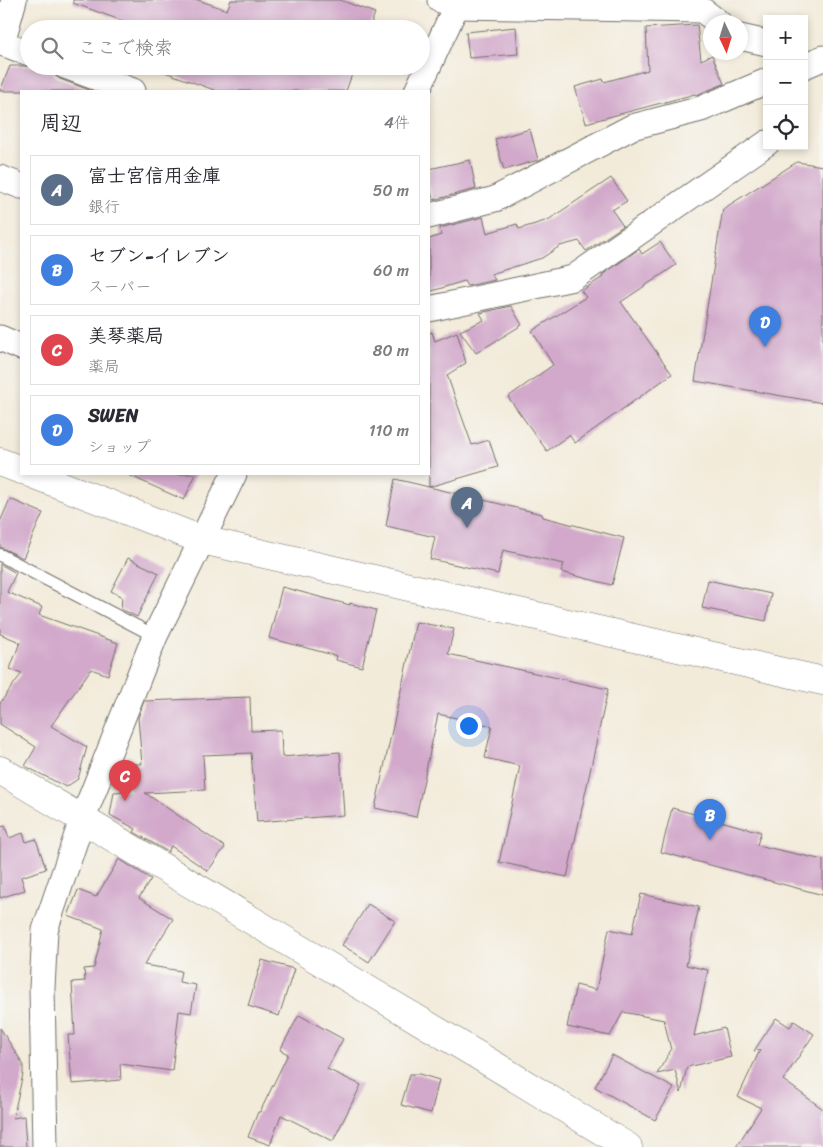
<!DOCTYPE html>
<html lang="ja">
<meta charset="utf-8">
<style>
:root{--surface:#fff;--page:#f7f7f7;--text:#2b2b33;--muted:#7c7c81;--line:#e1e1e2;--accent:#0f766e}
body{margin:0;font-family:Sriracha,"Klee One",sans-serif;background:var(--page);color:var(--text)}
.controls{position:absolute;right:15px;top:15px;display:grid;overflow:hidden;border-radius:0px;box-shadow:0 2px 8px #0003}
.controls button{width:45px;height:45px;display:grid;place-items:center;padding:0;border:0;border-bottom:1px solid var(--line);background:var(--surface);color:var(--text);font:25px sans-serif}
.compass{position:absolute;left:703px;top:15px;width:45px;height:45px;border-radius:50%;background:var(--surface);box-shadow:0 2px 8px #0003;rotate:176deg}
.you{position:absolute;left:468px;top:725px;width:18px;height:18px;margin:-12px;border:4px solid #fff;border-radius:50%;background:#1a73e8;box-shadow:0 0 0 8px #1a73e833}
.badge{display:grid;place-items:center;width:32px;height:32px;border-radius:50%;background:var(--accent);color:#fff;font-size:16px;font-weight:700}
.pin{position:absolute;translate:-50% -41px;filter:drop-shadow(0 1px 2px #0008)}
.pin::after{content:'';position:absolute;top:26px;width:18px;height:15px;background:inherit;clip-path:polygon(0 0,100% 0,50% 100%)}
.list{margin:0;padding:0;list-style:none}
h2{display:flex;justify-content:space-between;align-items:center;height:65px;margin:0;padding:0 20px;font-size:21px}
h2 small{font-size:16px;font-weight:400;color:var(--muted)}
.list li{display:grid;grid-template-columns:32px 1fr auto;gap:15px;align-items:center;box-sizing:border-box;height:70px;margin:0 10px 10px;padding:0 10px;border:1px solid var(--line);border-radius:0px}
.list b{display:block;font-size:19px;white-space:nowrap}
.list p{margin:0;font-size:16px;white-space:nowrap;color:var(--muted)}
.list em{font-size:16px;font-style:normal;color:var(--muted)}
.icon{flex:none;width:28px;height:28px;fill:none;stroke:currentColor;stroke-width:2;stroke-linecap:round;stroke-linejoin:round}
.map{position:relative;flex:none;width:823px;height:1147px;overflow:hidden}
.search{position:absolute;background:var(--surface);box-shadow:0 2px 8px #0003;left:20px;top:20px;width:410px;height:55px;display:flex;align-items:center;gap:12px;box-sizing:border-box;padding:0 18px;border-radius:28px;color:var(--muted);font-size:19px}
.panel{position:absolute;background:var(--surface);box-shadow:0 2px 8px #0003;left:20px;top:90px;width:410px;height:385px;border-radius:0px}
.map>svg:first-child{display:block}
.building{fill:#d2a9cb}
.lines{fill:none;stroke-linecap:round;stroke-linejoin:round}
.service-casing{stroke:#716e68;stroke-width:14}
.minor-casing{stroke:#716e68;stroke-width:27}
.tertiary-casing{stroke:#716e68;stroke-width:29}
.service{stroke:#fff;stroke-width:12}
.minor{stroke:#fff;stroke-width:25}
.tertiary{stroke:#fff;stroke-width:28}
</style>
<div class="map">
<svg width="823" height="1147" viewBox="0 0 823 1147">
<rect width="100%" height="100%" fill="#f6f6f2"/>
<filter id="ink" filterUnits="userSpaceOnUse"><feTurbulence type="fractalNoise" baseFrequency=".02" numOctaves="2"/><feDisplacementMap in="SourceGraphic" scale="10" xChannelSelector="R" yChannelSelector="G"/><feConvolveMatrix kernelMatrix="1 2 1 2 8 2 1 2 1" color-interpolation-filters="sRGB"/></filter>
<filter id="wash" filterUnits="userSpaceOnUse"><feTurbulence type="fractalNoise" baseFrequency=".0096" numOctaves="4" result="noise"/><feDisplacementMap in="SourceGraphic" scale="20" xChannelSelector="R" yChannelSelector="G"/><feGaussianBlur stdDeviation="1.12" result="paint"/><feColorMatrix in="noise" values="0 0 0 0 0 0 0 0 0 0 0 0 0 0 0 0 0 1.4 0 .05"/><feComposite in="paint" operator="in"/></filter>
<g filter="url(#wash)">
<rect width="100%" height="100%" fill="#f3ebda"/>
<g id="blocks">
<!-- building -->
<g class="building">
<path d="M73 0H198L227 10 231 0H340L375 13 369 29H145L73 3Z"/>
<path d="M697 25 701 60 712 55 724 84 696 95 695 94 586 123 575 87 603 79 604 82 648 70 646 28Z"/>
<path d="M516 27 518 54 469 58 466 32Z"/>
<path d="M10 66H51L54 75 60 79 92 91H0Z"/>
<path d="M155 66H355L346 91H217L154 68Z"/>
<path d="M530 129 538 160 504 170 495 139Z"/>
<path d="M470 160 476 189 433 200 429 184V169Z"/>
<path d="M797 162 823 166V403L695 381 723 209Z"/>
<path d="M611 178 627 201 612 210 623 226 586 251 579 241 560 246 542 258 491 274 495 280 467 286 464 281 429 292V239L441 235 440 228 483 217 487 233 517 224 519 229 548 220Z"/>
<path d="M660 242 676 265 621 302 672 374 575 443 569 435 547 451 508 397 553 365 532 331 586 297 581 291 603 277 602 275 639 249 642 254Z"/>
<path d="M511 306 522 325 476 353 460 331 484 320 480 313Z"/>
<path d="M432 332 435 341 457 332 466 363 447 375 472 445 489 440 498 467 429 487 542 514 543 517 624 538 612 585 561 572 564 564 503 550 498 574 430 559 435 537 386 526 395 479 429 487V333Z"/>
<path d="M126 474H196L184 500Z"/>
<path d="M10 499 43 513 23 558 0 547V522Z"/>
<path d="M128 558 159 573 137 617 121 609 122 597 111 591Z"/>
<path d="M0 564 16 573 7 592 42 607 39 615 118 643 108 675 91 669 51 726 87 747 78 779 66 787 25 766 36 747 0 724V703L22 673 10 669 20 642 0 634Z"/>
<path d="M708 580 771 594 766 621 702 608Z"/>
<path d="M282 587 350 605V603L376 610 362 667 336 660 337 656 269 638Z"/>
<path d="M416 622 454 629 448 654 608 689 567 877 499 862 520 766 485 758 492 726 438 714 416 817 375 808Z"/>
<path d="M250 697 251 731 281 730 282 757 340 752 344 815 257 822 251 753 203 755 205 790 145 793 225 847 208 871 171 846 168 852 134 832 136 829 110 815 114 792 130 791 129 764H142L138 718 144 701Z"/>
<path d="M672 808 761 832 757 845 823 860V895L661 852Z"/>
<path d="M5 826 9 838 23 833 26 842 36 839 46 869 21 877 25 890 0 898V827Z"/>
<path d="M119 859 151 879 139 898 173 919 144 965 181 971 179 982 196 985 191 1013 179 1011 172 1071 120 1064 121 1080 72 1084 68 1035H75L72 982 85 981 84 969 94 968 103 929 68 916 78 890 96 897Z"/>
<path d="M641 894 699 907 686 965 708 970 694 1036 724 1028 731 1057 687 1067 681 1093 675 1070 657 1074 671 1050 664 1020 623 1012 610 1036 567 1027 576 985 596 990 609 929 632 934Z"/>
<path d="M368 904 395 921 369 962 342 945Z"/>
<path d="M262 960 294 969 279 1016 248 1006Z"/>
<path d="M299 1015 343 1039 327 1069 361 1085 333 1141 281 1115 270 1145 248 1137 258 1112H260L288 1054 280 1050Z"/>
<path d="M776 1018 790 1027 794 1021 814 1034 783 1080 823 1109V1147H736L761 1108 738 1097 760 1050 754 1051Z"/>
<path d="M0 1028 23 1064V1074L13 1118 24 1116 26 1147H0Z"/>
<path d="M612 1055 674 1088 655 1120 595 1087Z"/>
<path d="M410 1074H419L439 1080 431 1113 401 1105Z"/>
</g>
</g>
</g>
<g filter="url(#ink)">
<use href="#blocks" fill-opacity="0" stroke="#716e68" stroke-width="1"/>
<g class="lines">
<defs>
<path id="service" d="M0 555 155 636"/>
<g id="minor">
<path d="M14 0 2 43 29 53"/>
<path d="M440 0 457 6 702 10 718 22"/>
<path d="M740 37 767 43"/>
<path d="M65 66 133 91"/>
<path d="M804 66 823 58"/>
<path d="M417 91 459 0"/>
<path d="M0 178 21 186"/>
<path d="M429 216 495 199 632 127 701 109 767 81"/>
<path d="M429 309 573 278 767 143"/>
<path d="M0 338 21 347"/>
<path d="M45 1147 42 988 45 930 82 820 155 636 234 474"/>
</g>
<g id="tertiary">
<path d="M0 462 21 470"/>
<path d="M32 474 202 540 823 681"/>
<path d="M0 770 499 1068 628 1147"/>
</g>
</defs>
<!-- service casing -->
<use href="#service" class="service-casing"/>
<!-- minor casing -->
<use href="#minor" class="minor-casing"/>
<!-- tertiary casing -->
<use href="#tertiary" class="tertiary-casing"/>
<!-- service -->
<use href="#service" class="service"/>
<!-- minor -->
<use href="#minor" class="minor"/>
<!-- tertiary -->
<use href="#tertiary" class="tertiary"/>
</g>
</g>
</svg>
<div class="controls">
<button>+</button>
<button>−</button>
<button><svg class="icon" aria-label="locate" viewBox="0 0 24 24"><circle cx="12" cy="12" r="6"/><path d="M12 2v4M12 18v4M2 12h4M18 12h4"/></svg></button>
</div>
<svg class="compass" viewBox="-18 -18 36 36"><path d="M0-13l5 13h-10z" fill="#e53935"/><path d="M0 13l5-13h-10z" fill="#7c7c81"/></svg>
<div class="you"></div>
<div class="pin badge" style="left:467px;top:528px;background:#5c6f8a">A</div>
<div class="pin badge" style="left:710px;top:840px;background:#3f7fe0">B</div>
<div class="pin badge" style="left:125px;top:801px;background:#e0444e">C</div>
<div class="pin badge" style="left:765px;top:347px;background:#3f7fe0">D</div>
<div class="search"><svg class="icon" aria-label="search" viewBox="0 0 24 24"><circle cx="10" cy="10" r="6"/><path d="M15 15l6 6"/></svg>ここで検索</div>
<section class="panel">
<h2>周辺<small>4件</small></h2>
<ul class="list">
<li><span class="badge" style="background:#5c6f8a">A</span><div><b>富士宮信用金庫</b><p>銀行</p></div><em>50 m</em></li>
<li><span class="badge" style="background:#3f7fe0">B</span><div><b>セブン-イレブン</b><p>スーパー</p></div><em>60 m</em></li>
<li><span class="badge" style="background:#e0444e">C</span><div><b>美琴薬局</b><p>薬局</p></div><em>80 m</em></li>
<li><span class="badge" style="background:#3f7fe0">D</span><div><b>SWEN</b><p>ショップ</p></div><em>110 m</em></li>
</ul>
</section>
</div>
